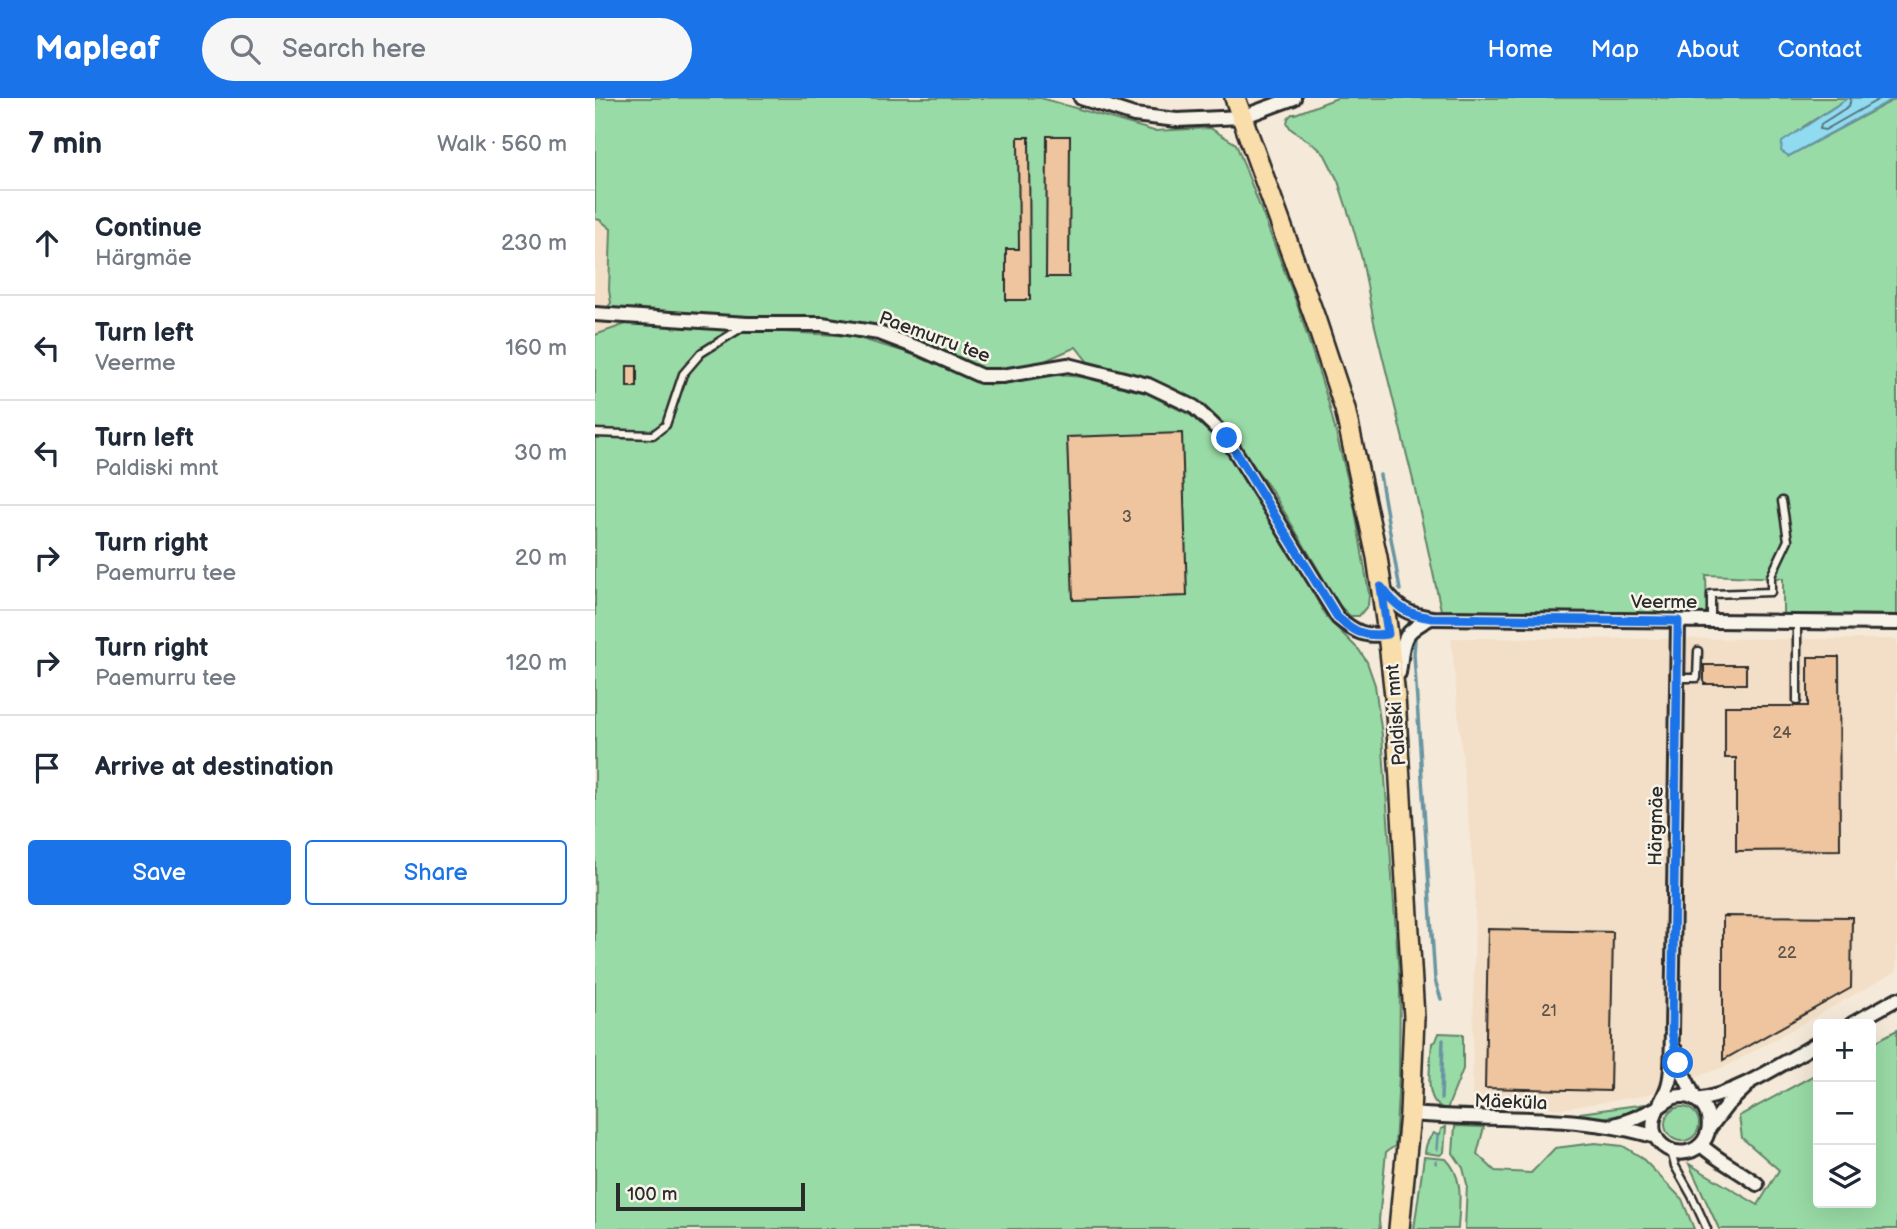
<!DOCTYPE html>
<meta charset="utf-8">
<style>
:root{--surface:#fff;--page:#f6f6f7;--text:#1f2937;--muted:#747a83;--line:#e0e1e3;--accent:#1a73e8}
body{margin:0;font-family:"Balsamiq Sans",sans-serif;background:var(--page);color:var(--text)}
.controls{position:absolute;right:21px;bottom:21px;display:grid;overflow:hidden;border-radius:7px;box-shadow:0 7px 28px #0002}
.controls button{width:63px;height:63px;display:grid;place-items:center;padding:0;border:0;border-bottom:2px solid var(--line);background:var(--surface);color:var(--text);font:35px sans-serif}
.scale{position:absolute;left:21px;bottom:18px;width:189px;box-sizing:border-box;padding-left:7px;border:4px solid #2b2b2b;border-top:0;font-size:19px;line-height:24px;white-space:nowrap;color:#2b2b2b;-webkit-text-stroke:5px #f7f3e8;paint-order:stroke}
.stop{position:absolute;width:21px;height:21px;margin:-16px;border:5px solid #1a73e8;border-radius:50%;background:#fff}
.stop.end{background:#1a73e8;border-color:#fff;box-shadow:0 2px 7px #0008}
.list{margin:0;padding:0;list-style:none}
h2{display:flex;justify-content:space-between;align-items:center;height:91px;margin:0;padding:0 28px;font-size:30px}
h2 small{font-size:23px;font-weight:400;color:var(--muted)}
.list li{display:grid;grid-template-columns:46px 1fr auto;gap:21px;align-items:center;box-sizing:border-box;height:105px;padding:0 28px;border-top:2px solid var(--line)}
.list b{display:block;font-size:26px;white-space:nowrap}
.list p{margin:0;font-size:23px;white-space:nowrap;color:var(--muted)}
.list em{font-size:23px;font-style:normal;color:var(--muted)}
.actions{display:flex;gap:14px;padding:21px 28px}
.actions a{flex:1;padding:16px 0;border:2px solid var(--accent);border-radius:7px;text-align:center;font-size:24px;color:var(--accent)}
.actions .main{background:var(--accent);color:#fff}
.icon{flex:none;width:38px;height:38px;fill:none;stroke:currentColor;stroke-width:2;stroke-linecap:round;stroke-linejoin:round}
.map{position:relative;flex:none;width:1302px;height:1131px;overflow:hidden}
header{display:flex;align-items:center;gap:42px;box-sizing:border-box;height:98px;padding:0 35px;background:var(--accent);color:#fff}
header strong{font-size:33px}
nav{display:flex;gap:38px;margin-inline-start:auto;font-size:24px}
.search{width:490px;height:63px;background:var(--page);display:flex;align-items:center;gap:18px;box-sizing:border-box;padding:0 24px;border-radius:38px;color:var(--muted);font-size:26px}
main{display:flex}
aside{flex:1;background:var(--surface)}
.map>svg:first-child{display:block}
.built{fill:#f3dfc7}
.green{fill:#99dba6;stroke:#628368;stroke-width:2}
.water{fill:#91dbf1;stroke:#6895a2;stroke-width:2}
.lines{fill:none;stroke-linecap:round;stroke-linejoin:round}
.shore{stroke:#54717a;stroke-width:2}
.stream{stroke:#6895a2;stroke-width:3.5}
.building{fill:#eec59e;stroke:#2b2b2b;stroke-width:2}
.lane-casing{stroke:#2b2b2b;stroke-width:11}
.street-casing{stroke:#2b2b2b;stroke-width:18}
.primary-casing{stroke:#2b2b2b;stroke-width:24}
.lane{stroke:#f7f3e8;stroke-width:6}
.street{stroke:#f7f3e8;stroke-width:12}
.primary{stroke:#f9ddab;stroke-width:19}
.route{stroke:#1a73e8;stroke-width:9}
.labels{text-anchor:middle;stroke-width:5;stroke-linejoin:round;paint-order:stroke}
.number-label{font-size:16px;fill:#5c5248}
.street-label{font-size:19px;fill:#2b2b2b;stroke:#f7f3e8}
</style>
<header>
<strong>Mapleaf</strong>
<div class="search"><svg class="icon" aria-label="search" viewBox="0 0 24 24"><circle cx="10" cy="10" r="6"/><path d="M15 15l6 6"/></svg>Search here</div>
<nav><a>Home</a><a>Map</a><a>About</a><a>Contact</a></nav>
</header>
<main>
<aside>
<h2>7 min<small>Walk · 560 m</small></h2>
<ul class="list">
<li><svg class="icon" aria-label="ahead" viewBox="0 0 24 24"><path d="M12 20V5M6 11l6-6 6 6"/></svg><div><b>Continue</b><p>Härgmäe</p></div><em>230 m</em></li>
<li><svg class="icon" aria-label="left" viewBox="0 0 24 24"><path d="M17 20v-9H6M10 6l-5 5 5 5"/></svg><div><b>Turn left</b><p>Veerme</p></div><em>160 m</em></li>
<li><svg class="icon" aria-label="left" viewBox="0 0 24 24"><path d="M17 20v-9H6M10 6l-5 5 5 5"/></svg><div><b>Turn left</b><p>Paldiski mnt</p></div><em>30 m</em></li>
<li><svg class="icon" aria-label="right" viewBox="0 0 24 24"><path d="M7 20v-9h11M14 6l5 5-5 5"/></svg><div><b>Turn right</b><p>Paemurru tee</p></div><em>20 m</em></li>
<li><svg class="icon" aria-label="right" viewBox="0 0 24 24"><path d="M7 20v-9h11M14 6l5 5-5 5"/></svg><div><b>Turn right</b><p>Paemurru tee</p></div><em>120 m</em></li>
<li><svg class="icon" aria-label="arrive" viewBox="0 0 24 24"><path d="M6 21V4h12l-3 4 3 4H6"/></svg><div><b>Arrive at destination</b></div></li>
</ul>
<div class="actions"><a class="main">Save</a><a>Share</a></div>
</aside>
<div class="map">
<svg width="1302" height="1131" viewBox="0 0 1302 1131">
<rect width="100%" height="100%" fill="#f5ead9"/>
<filter id="ink" filterUnits="userSpaceOnUse"><feTurbulence type="fractalNoise" baseFrequency=".0143" numOctaves="2"/><feDisplacementMap in="SourceGraphic" scale="14" xChannelSelector="R" yChannelSelector="G"/><feConvolveMatrix kernelMatrix="1 2 1 2 8 2 1 2 1" color-interpolation-filters="sRGB"/></filter>
<g filter="url(#ink)">
<!-- built -->
<g class="built">
<path d="M0 121 5 122 17 131 14 192 16 205 13 210 34 225 0 237Z"/>
<path d="M856 540 1302 541V873L1132 968 1048 998 965 1011 877 1005 880 795Z"/>
</g>
<!-- green -->
<g class="green">
<path d="M0 0H446L559 33 615 30 641 46 702 206 733 303 759 407 774 496 773 507 764 518H755L744 507 677 393 633 332 609 308 578 290 548 279 493 264 481 249 445 265 410 270H384L295 233 249 224 203 220 37 213 12 210 16 205 14 192 16 131 5 122 0 121Z"/>
<path d="M742 0H1253L1208 29 1194 58 1302 0V517L1188 516V480L1111 477 1112 513 1110 516 846 512 818 382 779 224 767 161 757 126 743 83 730 57 722 49 696 31 692 25 693 20 697 16H700Z"/>
<path d="M34 225 256 238 321 257 395 287 422 284 449 276 487 279 551 295 597 318 630 350 690 444 732 520 764 552 772 564 780 587 787 637 805 891 804 977 800 1048 791 1054 784 1122 785 1131H0V237Z"/>
<path d="M1302 932V1131H1124L1094 1066 1163 1107 1184 1072 1147 1040 1144 1018 1223 975V1105H1276V946Z"/>
<path d="M844 935 868 936V971L852 1011C826 1007 836 964 837 945L841 943Z"/>
<path d="M1050 1006 1051 1007C1029 1021 1008 1020 982 1019L985 1015Z"/>
<circle cx="1087" cy="1026" r="17"/>
<path d="M860 1028 889 1029 882 1056 900 1073 936 1075 960 1050 1000 1045 1028 1048 1046 1059 1087 1101 1099 1131H870L872 1086 868 1070 858 1055Z"/>
<path d="M851 1029 849 1054 845 1057 830 1055C831 1045 833 1042 839 1035L842 1037 845 1036 846 1031Z"/>
<path d="M829 1059 851 1061C870 1080 864 1106 863 1131H819Z"/>
</g>
<!-- water -->
<path class="water" d="M1253 0H1300L1194 58 1186 53 1187 44Z"/>
<g class="lines">
<!-- shore -->
<path class="shore" d="M1256 0 1254 8 1226 26 1225 31 1230 32 1286 0"/>
<!-- stream -->
<g class="stream">
<path d="M785 377 805 492"/>
<path d="M820 542 819 556 840 882 846 901"/>
<path d="M846 1001 848 942"/>
<path d="M842 1051 843 1038"/>
<path d="M841 1065V1064"/>
</g>
</g>
<!-- building -->
<g class="building">
<path d="M452 38H475L474 179H451Z"/>
<path d="M423 39H434L435 202H411V151H424Z"/>
<rect x="32" y="268" width="10" height="21"/>
<path d="M587 335 592 498 478 502 472 339Z"/>
<path d="M1213 559H1244L1245 752 1141 753V660H1130V608H1213Z"/>
<rect x="1109" y="567" width="42" height="19"/>
<path d="M1128 818 1257 819 1256 890 1128 962Z"/>
<path d="M893 831 1018 834 1015 993 890 990Z"/>
</g>
<g class="lines">
<defs>
<g id="lane">
<path d="M0 335 58 337 71 327 88 276 106 255 151 227"/>
<path d="M1116 522V496L1176 494V478L1193 442 1187 403"/>
<path d="M1082 580H1102L1103 553"/>
<path d="M1202 603V523"/>
<path d="M1076 1053 1080 1068 1097 1098 1112 1131"/>
</g>
<g id="street">
<path d="M486 0 539 17 582 22 647 19 699 0"/>
<path d="M0 216 152 226H227L284 235 326 251 386 278H407L473 267 553 287 599 309 632 340 743 520C761 535 770 539 793 536"/>
<path d="M788 491C804 511 811 516 837 520L1302 525"/>
<path d="M804 575C809 543 804 536 836 520"/>
<path d="M1257 926 1302 901"/>
<path d="M1080 952 1083 965 1101 1002"/>
<path d="M1101 1002C1141 997 1188 965 1223 945"/>
<path d="M815 1016C894 1023 985 1015 1061 1039"/>
<path d="M1015 1028C1023 1026 1032 1023 1040 1020 1048 1016 1058 1013 1065 1008 1073 1003 1078 997 1089 998 1120 1001 1123 1047 1092 1054 1078 1057 1063 1048 1059 1034 1055 1017 1068 1004 1073 988 1078 973 1076 950 1077 935L1083 523"/>
<path d="M1115 1029 1132 1007 1153 987"/>
<path d="M1106 1047C1123 1063 1144 1072 1162 1086"/>
</g>
<path id="primary" d="M640 0 720 220 750 311 782 459 793 536 800 598 819 919 815 1016 804 1131"/>
</defs>
<!-- lane casing -->
<use href="#lane" class="lane-casing"/>
<!-- street casing -->
<use href="#street" class="street-casing"/>
<!-- primary casing -->
<use href="#primary" class="primary-casing"/>
<!-- lane -->
<use href="#lane" class="lane"/>
<!-- street -->
<use href="#street" class="street"/>
<!-- primary -->
<use href="#primary" class="primary"/>
</g>
</g>
<g class="lines" filter="url(#ink)">
<!-- route -->
<path class="route" d="M632 340 743 520C761 535 770 539 793 536L786 489C803 510 810 516 837 520L1083 523 1077 934 1083 965"/>
</g>
<g class="labels">
<!-- number labels -->
<g class="number-label">
<text x="532" y="424">3</text>
<text x="1187" y="640">24</text>
<text x="1192" y="860">22</text>
<text x="954" y="918">21</text>
</g>
<!-- street labels -->
<g class="street-label">
<text transform="translate(340 238) rotate(20)" y="7">Paemurru tee</text>
<text x="1069" y="510">Veerme</text>
<text transform="translate(800 617) rotate(-94)" y="7">Paldiski mnt</text>
<text transform="translate(1060 728) rotate(-89)" y="7">Härgmäe</text>
<text transform="translate(916 1003) rotate(2)" y="7">Mäeküla</text>
</g>
</g>
</svg>
<div class="controls">
<button>+</button>
<button>−</button>
<button><svg class="icon" aria-label="layers" viewBox="0 0 24 24"><path d="M12 4l9 5-9 5-9-5zM3 14l9 5 9-5"/></svg></button>
</div>
<div class="scale">100 m</div>
<div class="stop" style="left:1083px;top:965px"></div>
<div class="stop end" style="left:632px;top:340px"></div>
</div>
</main>
